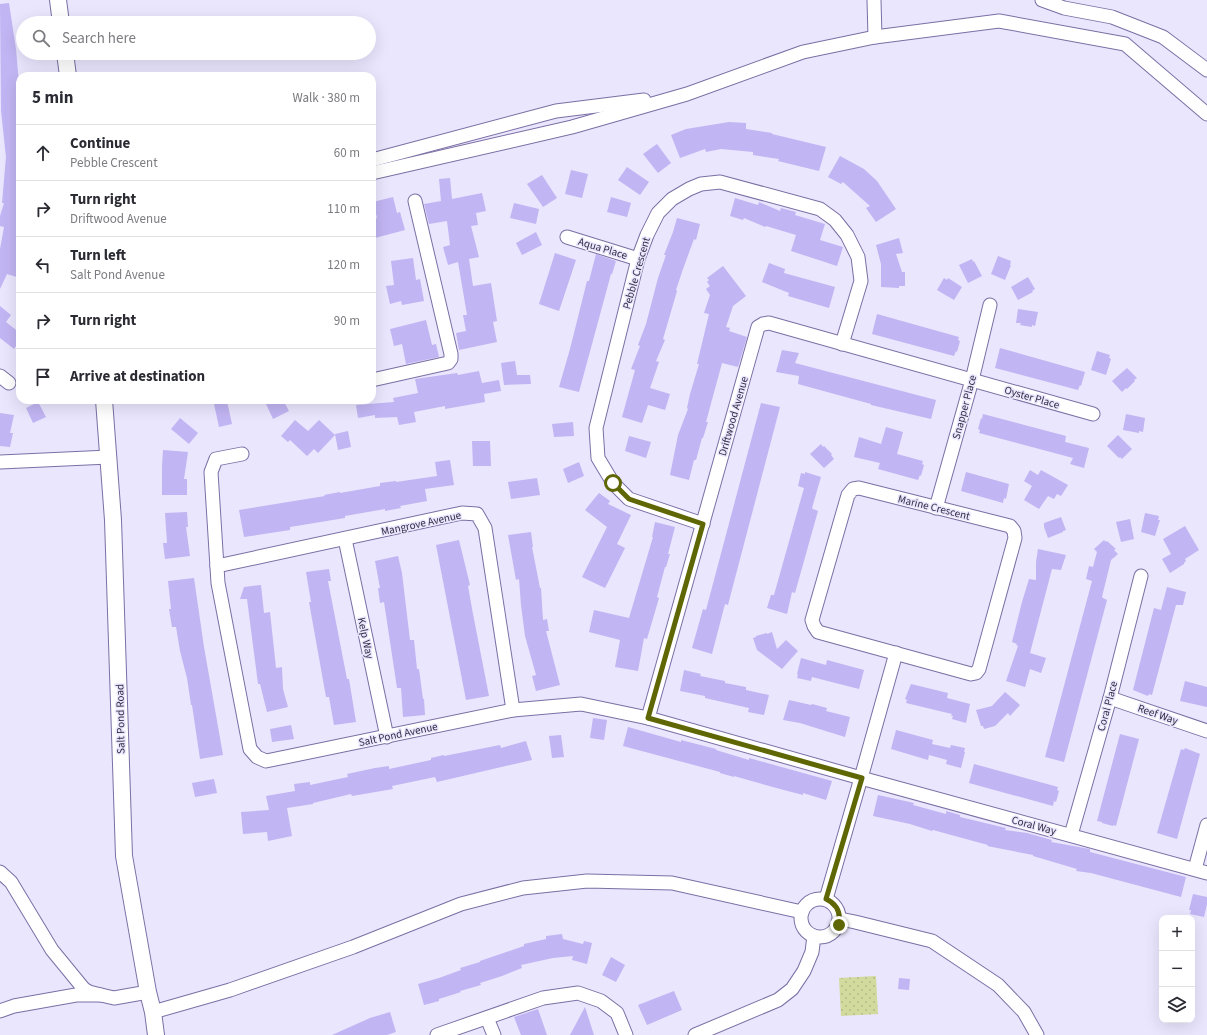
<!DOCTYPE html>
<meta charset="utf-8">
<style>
:root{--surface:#fff;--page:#f2f2f3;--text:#2b2b33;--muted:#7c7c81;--line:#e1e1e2}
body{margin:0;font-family:"Source Sans 3",sans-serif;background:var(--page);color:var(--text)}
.controls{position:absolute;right:12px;bottom:12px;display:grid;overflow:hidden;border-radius:8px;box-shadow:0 4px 16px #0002}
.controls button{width:36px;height:36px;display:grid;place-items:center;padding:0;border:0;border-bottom:1px solid var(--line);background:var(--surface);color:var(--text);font:20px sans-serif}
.stop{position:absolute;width:12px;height:12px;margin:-9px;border:3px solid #5f6604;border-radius:50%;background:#fff}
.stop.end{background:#5f6604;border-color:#fff;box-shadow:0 1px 4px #0008}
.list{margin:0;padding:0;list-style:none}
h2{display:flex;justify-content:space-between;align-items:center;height:52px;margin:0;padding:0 16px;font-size:17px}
h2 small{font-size:13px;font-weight:400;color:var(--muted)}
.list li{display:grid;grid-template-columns:26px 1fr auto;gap:12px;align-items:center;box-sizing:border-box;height:56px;padding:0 16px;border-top:1px solid var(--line)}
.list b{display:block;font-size:15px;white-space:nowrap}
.list p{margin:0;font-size:13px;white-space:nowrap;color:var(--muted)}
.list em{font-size:13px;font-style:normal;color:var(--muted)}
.icon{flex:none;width:22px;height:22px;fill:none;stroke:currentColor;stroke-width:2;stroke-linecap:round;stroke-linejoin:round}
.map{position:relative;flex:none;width:1207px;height:1035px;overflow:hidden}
.search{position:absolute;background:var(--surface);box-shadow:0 4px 16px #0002;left:16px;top:16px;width:360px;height:44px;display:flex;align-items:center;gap:10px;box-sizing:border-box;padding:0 14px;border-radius:22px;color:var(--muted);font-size:15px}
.panel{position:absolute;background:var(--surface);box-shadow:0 4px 16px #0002;left:16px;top:72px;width:360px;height:332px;border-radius:12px}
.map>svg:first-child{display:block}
.park{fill:url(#park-dots)}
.building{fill:#c2b5f3}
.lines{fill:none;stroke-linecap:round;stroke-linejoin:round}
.minor-casing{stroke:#7b6fa4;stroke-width:15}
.tertiary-casing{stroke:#7b6fa4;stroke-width:18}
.minor{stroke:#fff;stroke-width:13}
.tertiary{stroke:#fff;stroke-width:16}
.route{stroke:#5f6604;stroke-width:5}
.labels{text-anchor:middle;stroke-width:3;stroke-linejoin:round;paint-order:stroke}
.street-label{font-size:11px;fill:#322d44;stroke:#eae6fe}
</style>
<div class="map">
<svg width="1207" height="1035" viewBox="0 0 1207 1035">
<defs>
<pattern id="park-dots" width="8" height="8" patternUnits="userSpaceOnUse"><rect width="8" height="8" fill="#d2da9d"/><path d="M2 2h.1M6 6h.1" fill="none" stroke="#b5bb88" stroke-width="1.8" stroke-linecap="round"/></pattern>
</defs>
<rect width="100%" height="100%" fill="#eae6fe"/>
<!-- park -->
<path class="park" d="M876 976 878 1014 841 1016 839 978Z"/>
<!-- building -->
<g class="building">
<path d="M9 3 16 49 20 95V233L16 258 20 259V278L7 274 0 289V249L4 227 0 226V216L4 203H2L6 157 1 111 0 4Z"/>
<path d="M729 122 746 123V129L772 133V134L826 147 819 171 778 161 779 159 753 155V152L721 149 706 152 705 149 680 158 671 135 686 129Z"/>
<path d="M657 144 671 163 658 173 643 154Z"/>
<path d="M840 156 864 169 877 181 896 209 876 222 866 208 870 206 843 182 841 184 828 177Z"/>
<path d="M627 167 649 182 640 195 618 180Z"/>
<path d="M571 170 588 174 582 198 565 194Z"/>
<path d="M542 175 557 198 543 207 527 184Z"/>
<path d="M450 178 452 199 482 193 486 211 476 213 478 225 471 226 479 257 469 259 473 286 491 283 497 321 493 322 497 342 459 350 456 333 466 331 463 315H467L458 262 448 265 443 247 450 245 447 221 429 224 424 204 441 201 439 179Z"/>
<path d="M393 197 397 213 400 212 405 230 375 238 372 227V220L377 218 373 202Z"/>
<path d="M611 197 631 203 627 217 607 212Z"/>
<path d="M735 198 758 205 759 202 780 211 781 208 796 212 795 215 825 224 820 240 843 247 837 266 791 251 796 235 766 226 765 227 744 218 743 220 730 216Z"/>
<path d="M514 203 539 209 536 224 510 218Z"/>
<path d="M677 218 700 224 696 240 694 239 683 269 676 290 677 291 663 339 665 340 656 361 659 362 650 388 670 394 665 410 648 405 642 423 622 417 635 370 631 369 640 346 638 345 646 324 658 278 666 255H664L673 232Z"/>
<path d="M536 232 542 245 522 255 516 243Z"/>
<path d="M899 238 903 253 896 254 902 272H905V286H899V288L881 287V264L876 245Z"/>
<path d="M555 253 576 260 559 311 539 304Z"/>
<path d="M596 254 616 261 612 274H611L579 392 559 387 570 349 587 281H589Z"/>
<path d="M998 256 1011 261 1010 265H1011L1005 280 991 274Z"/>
<path d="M413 258 416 280 420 279 424 301 402 305 401 301 390 304 386 286 394 285 391 261Z"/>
<path d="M972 259 973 262 974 261 982 276 968 283 959 265Z"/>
<path d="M769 263 785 269 784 273 835 287 829 308 788 296 789 293 762 282Z"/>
<path d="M723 266 746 296 733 306 726 327 730 328 729 331 747 337 738 367 722 363 706 422H708L703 438H702L696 460H694L689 480 670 475 678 435 688 409 687 408 690 394 699 364H697L709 314 704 313 710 295 706 289 710 286 707 282 709 280 707 278Z"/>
<path d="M1028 277 1035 289 1032 291 1033 292 1018 300 1011 287Z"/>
<path d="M944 278 947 280 948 278 962 287 954 300 937 290Z"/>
<path d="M0 306 11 315 6 322 20 333V340L14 349 0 338Z"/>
<path d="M1018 309 1038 312 1035 326 1032 325V327L1020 325 1021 323H1016Z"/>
<path d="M877 314 959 337 958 340 960 341 957 352 956 351 954 356 872 334Z"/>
<path d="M426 320 432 345 436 344 439 357 406 364 402 344 394 346 390 329Z"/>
<path d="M1000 348 1085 372 1081 386 1080 385 1078 390 995 368Z"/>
<path d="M782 350 799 353 795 363 936 400 931 419 871 405V404L798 384 799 376 776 372Z"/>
<path d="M1097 351 1110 355 1109 358 1111 359 1106 375 1091 370Z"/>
<path d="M515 361 517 375H530L531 384 504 385 501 363Z"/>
<path d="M1127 368 1137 378 1134 380 1135 381 1127 389 1126 388 1122 392 1112 381Z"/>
<path d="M479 371 482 383 499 380 501 391 484 394 485 402 445 409V406L414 412 416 422 399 425 397 417 375 418V415L358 418 356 405 394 402 393 398 418 393 415 379 457 373 458 375Z"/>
<path d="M275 400H283L289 411 273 419 266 404Z"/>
<path d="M227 401 232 424 219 427 214 404Z"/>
<path d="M38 402 46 417 33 423 26 408Z"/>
<path d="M761 403 780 407 734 582 728 605 725 604 712 654 692 648 703 609 706 610Z"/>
<path d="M0 413 14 415 10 433H13L10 447 0 446Z"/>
<path d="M983 414 1066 436 1065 442 1089 448 1084 468 1070 464 1073 458 979 433 980 430 978 429 981 418 982 419Z"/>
<path d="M1126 414 1145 418 1143 432 1139 431V433L1123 430Z"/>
<path d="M180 418 198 433 189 444 171 429Z"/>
<path d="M295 420 308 431 319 420 335 435 318 453 314 449 307 456 290 440 288 442 281 436Z"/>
<path d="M573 422 574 436 554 437 552 424Z"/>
<path d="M886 427 903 432 897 454 923 461 922 464 924 465 921 476 920 475 918 480 878 469 880 463 854 457 859 437 881 444Z"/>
<path d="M348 431 351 447 338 450 335 434Z"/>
<path d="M1118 435 1132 449 1122 459 1120 457 1119 458 1107 446Z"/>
<path d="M629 436 651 442 646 458 625 451Z"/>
<path d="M472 441H490L491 466H473Z"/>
<path d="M821 444 823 447 824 446 832 454 831 455 834 459 824 468 810 454Z"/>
<path d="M163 450 188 452 184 479H187V495H162V466Z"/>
<path d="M450 460 454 485 425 489 427 501 400 506 401 508 385 511V509L345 516V518L290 527V530L244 537 239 510 325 496 324 495 340 492V493L380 486V483L396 481V482L437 476 435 462Z"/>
<path d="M579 462 584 476 568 483 563 469Z"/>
<path d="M1030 470 1038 475 1041 470 1068 485 1061 496 1057 494 1054 499 1048 496 1039 509 1024 500 1032 486 1024 481Z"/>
<path d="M805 472 821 477 812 508 813 509 818 511 795 593 792 592 787 614 767 608 771 595H774L804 488 798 486 801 473 805 474Z"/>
<path d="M966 472 1009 484 1006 499 1004 498 1003 503 961 491Z"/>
<path d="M537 478 540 495 511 499 508 482Z"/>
<path d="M599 493 610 501 608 504 631 515 617 544 625 548 605 588 582 577 607 527 585 510Z"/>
<path d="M187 512 188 527H186L190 556 165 559 163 543H167L165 513Z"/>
<path d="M1145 513 1159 516 1158 520H1160L1155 536 1141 532Z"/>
<path d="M1061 517 1066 530 1063 531V532L1048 538 1044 527V523Z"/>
<path d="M1130 519 1134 539 1121 542 1116 522Z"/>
<path d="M655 522 675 527 668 554H670L666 567H665L657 597 659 598 647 639 644 638 638 671 615 667 620 640 589 632 594 610 629 618 653 537H652Z"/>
<path d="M1185 526 1199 550 1185 559 1186 561 1184 563V564L1170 573 1162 559 1171 554 1163 539Z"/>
<path d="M531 532 533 547H532L540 588H541L543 620 547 619 549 631H546L560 685 536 691 532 676 536 675 525 636 521 605 519 579 516 580 508 535Z"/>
<path d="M459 540 470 585 468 586 473 614 489 696 466 700 436 545Z"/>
<path d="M1104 540 1106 542 1107 541 1116 549 1114 550 1118 554 1111 560 1102 597 1103 598 1107 600 1064 762 1045 757 1092 581 1086 579 1089 566 1093 567 1097 552 1094 549Z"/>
<path d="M1038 549 1066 555 1061 570 1052 569 1030 653 1046 658 1041 673 1030 669 1025 687 1006 681 1018 646 1016 645 1017 644 1012 642 1022 602 1029 579 1036 580V562Z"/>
<path d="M398 556 402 573 410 640H414L417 669H419L423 699H424L425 715 403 717 401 688H397L384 602 380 603 378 588H380L375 561Z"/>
<path d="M329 569 331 581H328L347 679H349L356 722 334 725 329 697H326L309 602H311L306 572Z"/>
<path d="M194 578 204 647 223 755 200 759 192 705H191L187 678 180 651 176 627H172L169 609H171L168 581Z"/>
<path d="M261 585 264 613 270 612 276 668 282 667 283 689 288 707 267 712 260 684H258L247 599H240L244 587Z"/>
<path d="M1167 587 1186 592 1183 605H1176L1152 695 1149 694 1148 696 1133 690 1154 608 1161 610Z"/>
<path d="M772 632 777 649 786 640 798 651 782 669 757 650 753 638 756 637V636L767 633V634Z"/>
<path d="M801 658 826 665 827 660 864 670 859 689 812 677 811 681 797 678 798 675 797 674Z"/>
<path d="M684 670 701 674 700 676 725 681V683L746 687V690L769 695 764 715 748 712 749 708 705 698V696L680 691Z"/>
<path d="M1185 681 1207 687V707L1180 701Z"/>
<path d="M911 684 948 693 947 698 970 704 966 723 952 719 953 716H951L952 714 906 703 907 700 905 699Z"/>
<path d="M1005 692 1020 705 1010 716 1008 713 995 726 984 729 983 726H981L976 710 992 706Z"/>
<path d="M789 700 811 705 812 704 827 708 826 711 850 717 845 737 800 723 783 720Z"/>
<path d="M593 718 607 720 604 740 590 738Z"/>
<path d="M291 725 294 739 272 742 270 729Z"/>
<path d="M628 727 681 742V740L716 749V750L749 760V758L832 781 826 800 803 793V795L780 789 734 776V777L720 773V772L623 746Z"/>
<path d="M896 730 933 740 932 744 950 748 951 745 965 748 964 752H965L961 768 946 764 947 760 929 755 928 760 891 749Z"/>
<path d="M1120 734 1139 739 1116 826 1113 825V826L1102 823V822L1097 821Z"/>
<path d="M561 735 564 757 552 758 549 736Z"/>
<path d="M526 741 532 760 437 782 435 777 392 786 393 789 352 796 351 794 313 803V804L287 808 292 836 268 841 267 832 243 834 241 812 269 810 266 796 295 791 294 784 310 782V785L348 777 347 774 375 768 389 766V769L431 760V758L444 755V756L500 745 501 748Z"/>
<path d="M1185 748 1200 754 1177 839 1157 833 1181 749 1184 750Z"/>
<path d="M974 764 1058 787 1057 790 1059 791 1056 802 1054 801 1053 806 969 783Z"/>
<path d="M214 779 217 793 195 797 192 783Z"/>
<path d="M878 795 914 803 913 805 946 814V811L960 815V817L1006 828 1005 830 1027 833 1052 840 1051 842 1090 849V852L1186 877 1181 897 1091 873 1076 871 1077 869 1033 856V855L987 846 988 845 933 830 932 831 910 824 873 816Z"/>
<path d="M1193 894 1207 897V904L1204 917 1190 914 1191 910H1189Z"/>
<path d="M562 934 563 939 583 944 584 941 592 943 587 964 572 960 573 956 553 958 521 965 522 968 502 976 480 983 481 985 460 991 461 992 439 999V1001L424 1005 418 984 439 978 461 970 460 968 480 962V961L524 946V944L546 939V936Z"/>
<path d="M611 957 625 965 616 982 602 975Z"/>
<path d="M899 978 910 979 909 990 898 989Z"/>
<path d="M674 991 682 1010 647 1025 638 1005Z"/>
<path d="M585 1007 594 1035H570Z"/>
<path d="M538 1009 547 1035H521L514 1017Z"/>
<path d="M390 1012 396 1032 387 1035H332L370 1018Z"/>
</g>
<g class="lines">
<defs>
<g id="minor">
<path d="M874 0 875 37"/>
<path d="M1042 0 1064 8 1112 17 1163 37 1207 70"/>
<path d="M372 160 556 111 644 100"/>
<path d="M372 173 572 127 687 94 803 52 875 37 999 21 1125 44 1207 114"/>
<path d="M567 237 638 259"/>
<path d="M0 376 9 383"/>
<path d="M372 380 448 363 451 359V354L415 201"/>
<path d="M242 454 216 459 211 472 218 583 250 749 257 757 266 761 513 710 581 704 648 718 861 778 1207 873"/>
<path d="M0 462 109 457"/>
<path d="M859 488 1010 526 1014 531 1015 538 979 669 976 673 971 674 818 632 814 626 812 620 848 495 853 489Z"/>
<path d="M936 508 972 380 990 305"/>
<path d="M703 524 629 499 613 483 598 458 596 428 638 259 647 235 658 213 672 199 689 189 701 184 720 182 820 209 835 220 847 235 858 257 861 281 842 344"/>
<path d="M345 539 387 737"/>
<path d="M217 566 462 513 477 514 485 528 513 710"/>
<path d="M1110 698 1207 731"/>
<path d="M648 718 758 327 763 324 769 323 1093 414"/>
<path d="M1071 835 1110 698 1141 576"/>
<path d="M1195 869 1207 825"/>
<path d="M0 872 11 882 52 950 84 989 89 992 101 995"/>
<circle cx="820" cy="918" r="19"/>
<path d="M826 899 861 778 896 653"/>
<path d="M840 919 855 922 932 941 998 985 1024 1012 1037 1035"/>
<path d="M0 1011 14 1006 76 995H101L114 998 148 992"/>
<path d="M153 1012 230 990 353 947 461 904 523 888 587 881 672 883 802 912"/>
<path d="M487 1018 494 1035"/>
<path d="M437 1035 543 998 578 993 601 1001 617 1013 626 1035"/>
<path d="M695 1035 778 1000 792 989 804 971 812 952 814 936"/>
</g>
<g id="tertiary">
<path d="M58 0 61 23"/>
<path d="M65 53 68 76"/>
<path d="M104 400 113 520 124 856 148 992 153 1012 156 1035"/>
</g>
</defs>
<!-- minor casing -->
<use href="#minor" class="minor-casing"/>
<!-- tertiary casing -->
<use href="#tertiary" class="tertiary-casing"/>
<!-- minor -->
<use href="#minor" class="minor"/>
<!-- tertiary -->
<use href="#tertiary" class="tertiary"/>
</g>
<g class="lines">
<!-- route -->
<path class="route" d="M613 483 629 499 703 524 648 718 862 778 826 899C837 904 841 913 839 925"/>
</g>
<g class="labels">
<!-- street labels -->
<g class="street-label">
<text transform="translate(603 248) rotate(17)" y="4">Aqua Place</text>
<text transform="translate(636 273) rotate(-74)" y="4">Pebble Crescent</text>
<text transform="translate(1032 397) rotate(16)" y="4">Oyster Place</text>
<text transform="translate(964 407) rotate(-75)" y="4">Snapper Place</text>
<text transform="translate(733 416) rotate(-74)" y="4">Driftwood Avenue</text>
<text transform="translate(934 507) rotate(14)" y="4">Marine Crescent</text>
<text transform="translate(421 523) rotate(-12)" y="4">Mangrove Avenue</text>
<text transform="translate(366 638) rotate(78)" y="4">Kelp Way</text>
<text transform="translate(1107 706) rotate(-75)" y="4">Coral Place</text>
<text transform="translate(1158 714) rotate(19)" y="4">Reef Way</text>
<text transform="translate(120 719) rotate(-91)" y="4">Salt Pond Road</text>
<text transform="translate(398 734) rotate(-12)" y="4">Salt Pond Avenue</text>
<text transform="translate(1034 825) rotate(15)" y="4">Coral Way</text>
</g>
</g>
</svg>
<div class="controls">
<button>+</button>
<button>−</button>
<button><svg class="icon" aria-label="layers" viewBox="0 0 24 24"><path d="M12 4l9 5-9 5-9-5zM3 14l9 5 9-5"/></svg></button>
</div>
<div class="stop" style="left:613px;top:483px"></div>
<div class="stop end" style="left:839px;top:925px"></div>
<div class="search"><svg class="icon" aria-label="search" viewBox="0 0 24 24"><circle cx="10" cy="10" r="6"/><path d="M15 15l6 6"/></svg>Search here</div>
<section class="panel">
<h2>5 min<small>Walk · 380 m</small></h2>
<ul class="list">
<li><svg class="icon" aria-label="ahead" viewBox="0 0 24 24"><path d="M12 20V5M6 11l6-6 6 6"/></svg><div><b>Continue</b><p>Pebble Crescent</p></div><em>60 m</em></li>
<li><svg class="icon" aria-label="right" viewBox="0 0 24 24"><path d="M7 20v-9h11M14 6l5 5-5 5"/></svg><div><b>Turn right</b><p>Driftwood Avenue</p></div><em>110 m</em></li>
<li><svg class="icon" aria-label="left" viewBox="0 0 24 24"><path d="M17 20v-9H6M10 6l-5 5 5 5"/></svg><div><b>Turn left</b><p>Salt Pond Avenue</p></div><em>120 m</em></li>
<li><svg class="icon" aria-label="right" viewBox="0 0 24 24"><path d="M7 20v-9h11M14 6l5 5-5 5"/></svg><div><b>Turn right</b></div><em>90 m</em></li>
<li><svg class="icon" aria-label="arrive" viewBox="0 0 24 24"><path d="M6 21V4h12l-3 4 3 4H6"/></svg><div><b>Arrive at destination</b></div></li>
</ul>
</section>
</div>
